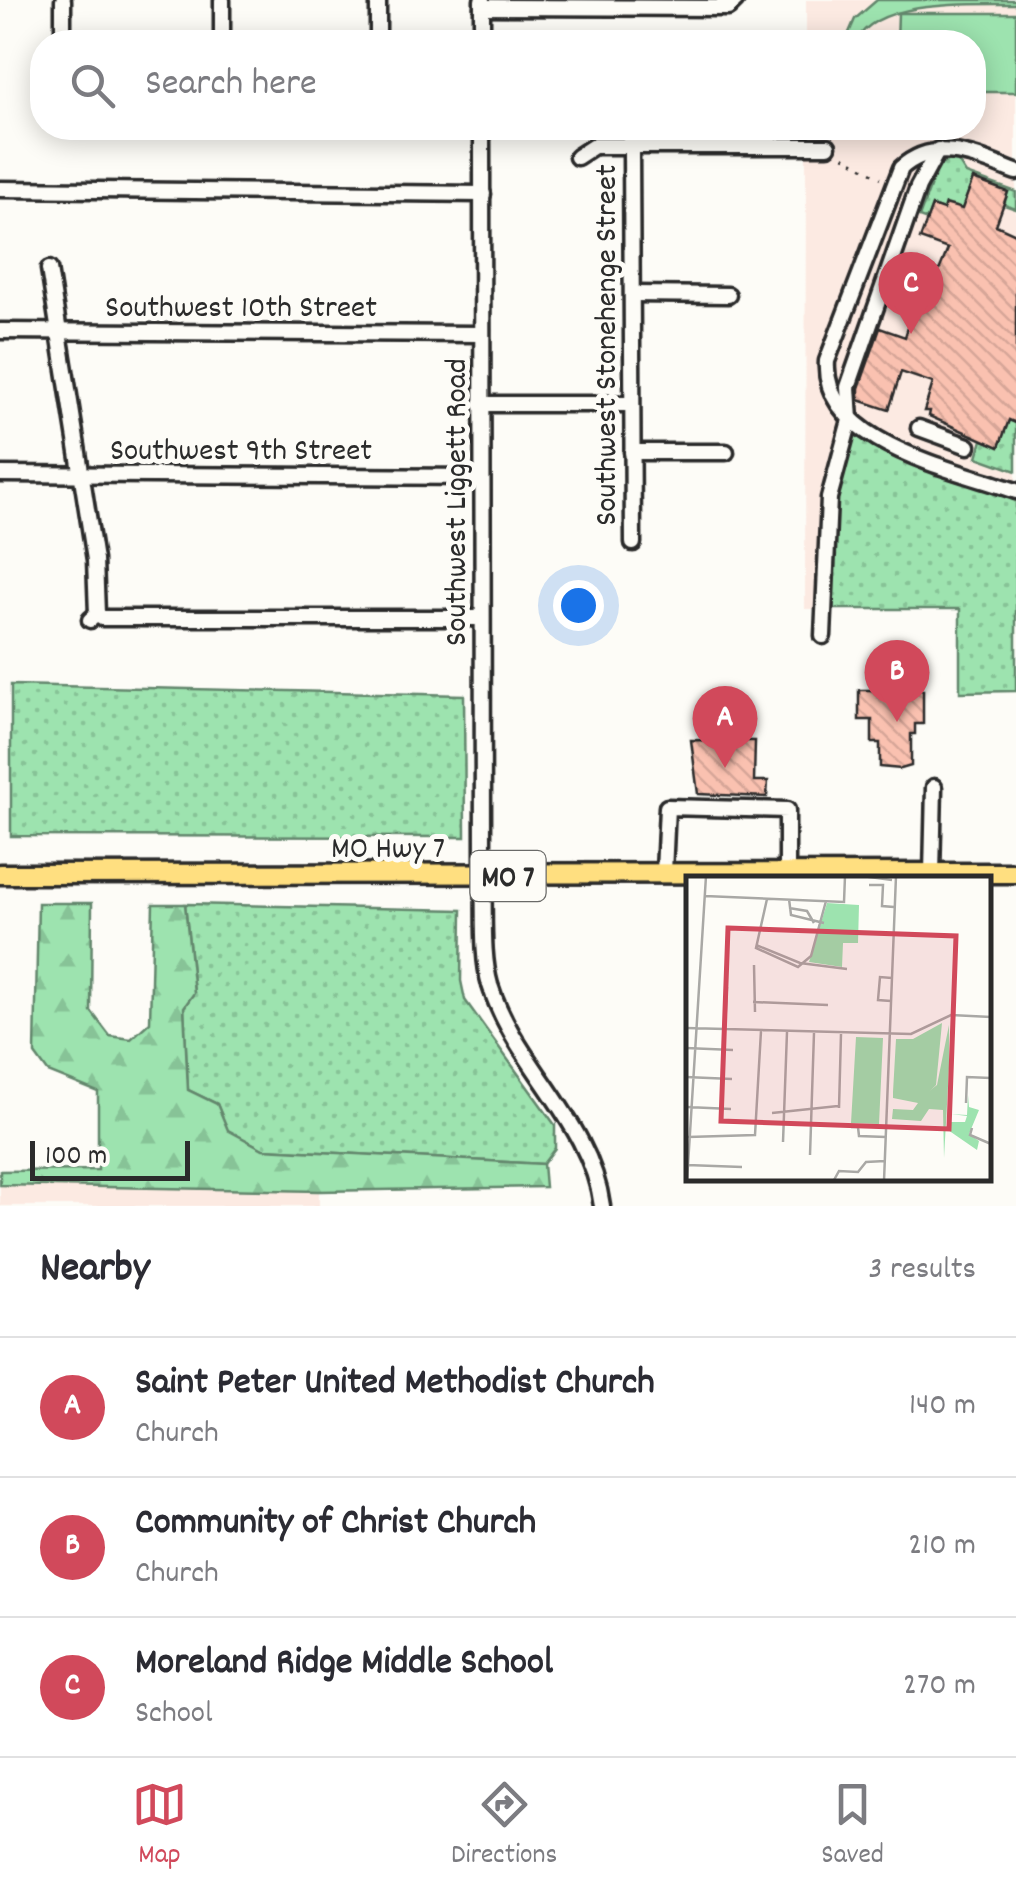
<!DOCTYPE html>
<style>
:root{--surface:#fff;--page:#f2f2f3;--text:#2b2b33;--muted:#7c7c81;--line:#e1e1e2;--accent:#d1495b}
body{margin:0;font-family:Dekko,sans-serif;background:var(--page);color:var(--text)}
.scale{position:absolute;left:30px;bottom:25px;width:160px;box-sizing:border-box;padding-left:10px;border:5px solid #2b2b2b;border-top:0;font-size:28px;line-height:35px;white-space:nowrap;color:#2b2b2b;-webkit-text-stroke:8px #fdfcf7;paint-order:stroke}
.you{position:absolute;left:578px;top:605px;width:35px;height:35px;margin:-25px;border:8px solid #fff;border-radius:50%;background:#1a73e8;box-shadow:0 0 0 15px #1a73e833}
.badge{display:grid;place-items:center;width:65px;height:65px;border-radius:50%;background:var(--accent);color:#fff;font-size:32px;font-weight:700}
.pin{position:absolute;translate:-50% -82px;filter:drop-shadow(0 2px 5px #0008)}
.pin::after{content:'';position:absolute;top:52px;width:35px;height:30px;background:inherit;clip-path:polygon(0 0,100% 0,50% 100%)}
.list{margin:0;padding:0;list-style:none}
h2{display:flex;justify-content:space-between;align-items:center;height:130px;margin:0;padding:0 40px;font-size:42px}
h2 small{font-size:32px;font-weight:400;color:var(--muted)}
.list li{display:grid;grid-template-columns:65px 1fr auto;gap:30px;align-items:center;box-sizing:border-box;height:140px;padding:0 40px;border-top:2px solid var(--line)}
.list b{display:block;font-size:38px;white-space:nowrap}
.list p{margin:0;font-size:32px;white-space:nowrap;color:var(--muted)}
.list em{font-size:32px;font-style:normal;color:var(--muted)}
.icon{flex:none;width:55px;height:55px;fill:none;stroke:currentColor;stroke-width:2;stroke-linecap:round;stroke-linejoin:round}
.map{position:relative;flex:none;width:1016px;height:1206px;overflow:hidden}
.search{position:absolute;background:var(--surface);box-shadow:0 5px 25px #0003;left:30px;right:30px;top:30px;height:110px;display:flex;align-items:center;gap:25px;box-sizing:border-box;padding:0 35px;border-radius:40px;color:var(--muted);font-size:38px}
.sheet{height:550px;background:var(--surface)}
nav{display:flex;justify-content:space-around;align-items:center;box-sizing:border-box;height:140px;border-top:2px solid var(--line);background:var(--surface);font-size:28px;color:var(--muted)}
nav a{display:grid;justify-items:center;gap:5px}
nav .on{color:var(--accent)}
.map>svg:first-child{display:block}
.built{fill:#fceae2}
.grass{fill:url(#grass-dots);stroke:#64876d;stroke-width:2.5}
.forest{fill:url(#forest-firs);stroke:#64876d;stroke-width:2.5}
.pitch{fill:#9de3af;stroke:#64876d;stroke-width:2.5}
.building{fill:url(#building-back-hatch);stroke:#2b2b2b;stroke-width:2.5}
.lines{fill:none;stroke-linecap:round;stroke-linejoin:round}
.minor-casing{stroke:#2b2b2b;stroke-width:21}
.major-casing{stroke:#2b2b2b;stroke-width:25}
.path{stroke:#2b2b2b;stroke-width:2.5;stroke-dasharray:2.5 8;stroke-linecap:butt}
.minor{stroke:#fdfcf7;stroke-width:14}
.major{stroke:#ffdf80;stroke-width:18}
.labels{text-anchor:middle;stroke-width:10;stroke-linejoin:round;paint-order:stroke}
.shield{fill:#fdfcf7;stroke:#6a6a68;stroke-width:2.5}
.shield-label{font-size:30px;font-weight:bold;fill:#2b2b2b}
.street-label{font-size:32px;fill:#2b2b2b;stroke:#fdfcf7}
.inset-road{fill:none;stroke:#a9a8a5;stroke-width:2.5}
.view{fill:#d1495b;fill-opacity:0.15;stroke:#d1495b;stroke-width:5}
.inset-edge{fill:none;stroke:#2b2b2b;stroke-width:5}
</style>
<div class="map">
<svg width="1016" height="1206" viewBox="0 0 1016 1206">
<defs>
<pattern id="grass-dots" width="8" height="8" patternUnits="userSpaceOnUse" patternTransform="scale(2.5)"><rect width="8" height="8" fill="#9de3af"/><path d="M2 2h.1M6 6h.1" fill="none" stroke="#87c397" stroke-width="1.8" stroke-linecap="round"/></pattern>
<pattern id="forest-firs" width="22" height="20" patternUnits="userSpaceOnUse" patternTransform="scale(2.5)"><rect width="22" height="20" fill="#9de3af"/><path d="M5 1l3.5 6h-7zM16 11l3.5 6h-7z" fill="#87c397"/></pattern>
<pattern id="building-back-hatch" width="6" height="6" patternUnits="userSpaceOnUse" patternTransform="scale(2.5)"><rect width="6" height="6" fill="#fac1b0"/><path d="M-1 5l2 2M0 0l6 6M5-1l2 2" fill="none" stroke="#d6a698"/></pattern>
</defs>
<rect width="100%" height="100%" fill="#fdfcf7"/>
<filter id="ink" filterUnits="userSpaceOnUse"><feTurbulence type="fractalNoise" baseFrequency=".01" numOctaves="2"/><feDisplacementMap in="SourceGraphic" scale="20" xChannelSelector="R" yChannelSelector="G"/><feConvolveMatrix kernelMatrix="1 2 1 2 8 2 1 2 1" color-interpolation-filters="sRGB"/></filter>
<g filter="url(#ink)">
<!-- built -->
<g class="built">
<path d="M806 0H1016V691L960 692V609H805L806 128H974V42H806Z"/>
<path d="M0 1185 319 1191V1206H0Z"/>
</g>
<!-- grass -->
<g class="grass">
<path d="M948 160H957L966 174 1016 192V209L1004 205 1008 192 973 179 962 209 946 204 943 210 932 206 927 220 919 217 937 168Z"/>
<path d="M1009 420 1016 423V471L977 457 982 440 999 446Z"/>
<path d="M852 434 1016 497V691L960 692V609H831L832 523Z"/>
<path d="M11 685 464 695 465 837 11 836Z"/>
<path d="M185 904 462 910 461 981 465 1000 555 1125V1148L543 1164 263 1149 227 1130 217 1104 188 1090 184 1007 194 993Z"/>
</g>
<!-- forest -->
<path class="forest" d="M38 903H92L91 1011 110 1036 131 1039 150 1022 153 904H185L194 993 184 1007 188 1090 217 1104 228 1130 263 1149 543 1164 545 1187 319 1191 0 1185V1171L98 1170V1092L48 1072 35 1054Z"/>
<!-- pitch -->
<g class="pitch">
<path d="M877 0H1016V4C967 4 875 0 856 42H845L855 19Z"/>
<path d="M898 13H1016V92H974V42H897Z"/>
</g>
<!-- building -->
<g class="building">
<path d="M973 179 1008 192 996 225 1016 234V423L1009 420 999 447 929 416 930 411H924L933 383 901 372 889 410 859 400V388L880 328 905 337 912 315 903 311 921 264 939 271 948 249 920 239 932 206 943 210 945 204 962 209Z"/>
<path d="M881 676H893V690H923V724H915V734H911V766L901 769 880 767V743H872V720H859V690H881Z"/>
<path d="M691 740 755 741 754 781H768L767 797 698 794Z"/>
</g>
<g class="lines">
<defs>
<g id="minor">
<path d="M482 0V42"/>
<path d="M482 7 728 8 736 0"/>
<path d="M63 42V0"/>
<path d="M222 42V0"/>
<path d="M378 42V0"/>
<path d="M482 128 483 876C485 910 481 953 490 985 515 1065 591 1121 602 1206"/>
<path d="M631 146 633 543"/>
<path d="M577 157 594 146H828"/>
<path d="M1016 172C977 157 937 136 901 168L827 361C821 444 955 469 1016 491"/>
<path d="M0 189 483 194"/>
<path d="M49 269 95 560 97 614"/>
<path d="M633 294 728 295"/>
<path d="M0 331 481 334"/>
<path d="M481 404H631"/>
<path d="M919 428 968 446"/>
<path d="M632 452H726"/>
<path d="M0 474 481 477"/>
<path d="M90 620 97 614 102 618H482"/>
<path d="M823 636 829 498 850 420 848 387 918 187 938 150"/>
<path d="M664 872 667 807 787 810V874"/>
<path d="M932 874 934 787"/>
</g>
<path id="major" d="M0 874 1016 873"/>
</defs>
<!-- minor casing -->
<use href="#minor" class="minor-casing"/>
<!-- major casing -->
<use href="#major" class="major-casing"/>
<!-- path -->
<path class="path" d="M844 156 881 178"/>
<!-- minor -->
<use href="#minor" class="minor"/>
<!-- major -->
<use href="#major" class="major"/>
</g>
</g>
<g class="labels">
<!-- shield labels -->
<rect class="shield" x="470.5" y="851" width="75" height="50" rx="8"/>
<g class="shield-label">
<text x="508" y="886">MO 7</text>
</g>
<!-- street labels -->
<g class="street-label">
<text x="241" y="316">Southwest 10th Street</text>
<text transform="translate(604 345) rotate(-90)" y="11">Southwest Stonehenge Street</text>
<text x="241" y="459">Southwest 9th Street</text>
<text transform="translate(454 502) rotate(-90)" y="11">Southwest Liggett Road</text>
<text x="388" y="857">MO Hwy 7</text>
</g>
</g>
<!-- overview -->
<g transform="translate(686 876)">
<rect width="305" height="305" fill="#fdfcf7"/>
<path d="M141 27 173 29 172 67H157L156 91 123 86ZM256 147 250 209 243 216H207L210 163H227ZM170 161 197 162 193 248 165 247ZM282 219 283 231 293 234 283 258 293 265 291 274 262 254 265 246H279L281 240 265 238 281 239Z" fill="#9de3af"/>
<path d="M263 149V192L258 282 257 234 243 233 235 245 206 243 207 233 227 234 232 227 207 222V216H242L251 209Z" fill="#9de3af"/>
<path class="inset-road" d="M176 0 206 4M183 9H197L196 30 208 31M19 20 158 26 159 0M81 23 70 72 112 91 125 80 140 25M103 23 105 39 138 47M103 32 121 35 128 47M70 69 114 87 161 93M68 89 69 136M205 125 192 124 194 101 206 102M67 126 142 129M0 152 225 158 265 139 305 141M39 153 41 111M0 172 47 174M0 201 46 203M280 227 281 201 305 202M1 231 45 233M153 232 155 158M86 237 152 230M165 251H172L173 260 200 261M286 252 284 259 305 268M2 261 69 259 75 155M97 266 101 156M124 279 128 157M1 289 56 291M148 304 153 295 172 296 180 286 199 285M1 305 20 0M198 305 210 0"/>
<path class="view" d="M42 52 270 60 263 253 35 245Z"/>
<rect width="305" height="305" class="inset-edge"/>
</g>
</svg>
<div class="scale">100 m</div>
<div class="you"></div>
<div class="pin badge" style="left:725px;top:768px">A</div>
<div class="pin badge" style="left:897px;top:722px">B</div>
<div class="pin badge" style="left:911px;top:334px">C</div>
<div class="search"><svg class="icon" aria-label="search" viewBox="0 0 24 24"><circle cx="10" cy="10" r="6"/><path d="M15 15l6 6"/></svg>Search here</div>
</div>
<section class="sheet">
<h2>Nearby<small>3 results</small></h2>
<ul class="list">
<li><span class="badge">A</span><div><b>Saint Peter United Methodist Church</b><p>Church</p></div><em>140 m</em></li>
<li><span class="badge">B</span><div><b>Community of Christ Church</b><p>Church</p></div><em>210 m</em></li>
<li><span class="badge">C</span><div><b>Moreland Ridge Middle School</b><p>School</p></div><em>270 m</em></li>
</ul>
</section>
<nav>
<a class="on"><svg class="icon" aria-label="map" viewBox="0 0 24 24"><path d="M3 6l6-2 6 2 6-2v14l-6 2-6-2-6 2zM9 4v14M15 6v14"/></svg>Map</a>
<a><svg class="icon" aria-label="directions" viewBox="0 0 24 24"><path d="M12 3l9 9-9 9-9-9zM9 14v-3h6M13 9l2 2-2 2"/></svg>Directions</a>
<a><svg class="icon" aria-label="saved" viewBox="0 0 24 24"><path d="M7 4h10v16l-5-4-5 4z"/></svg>Saved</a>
</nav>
